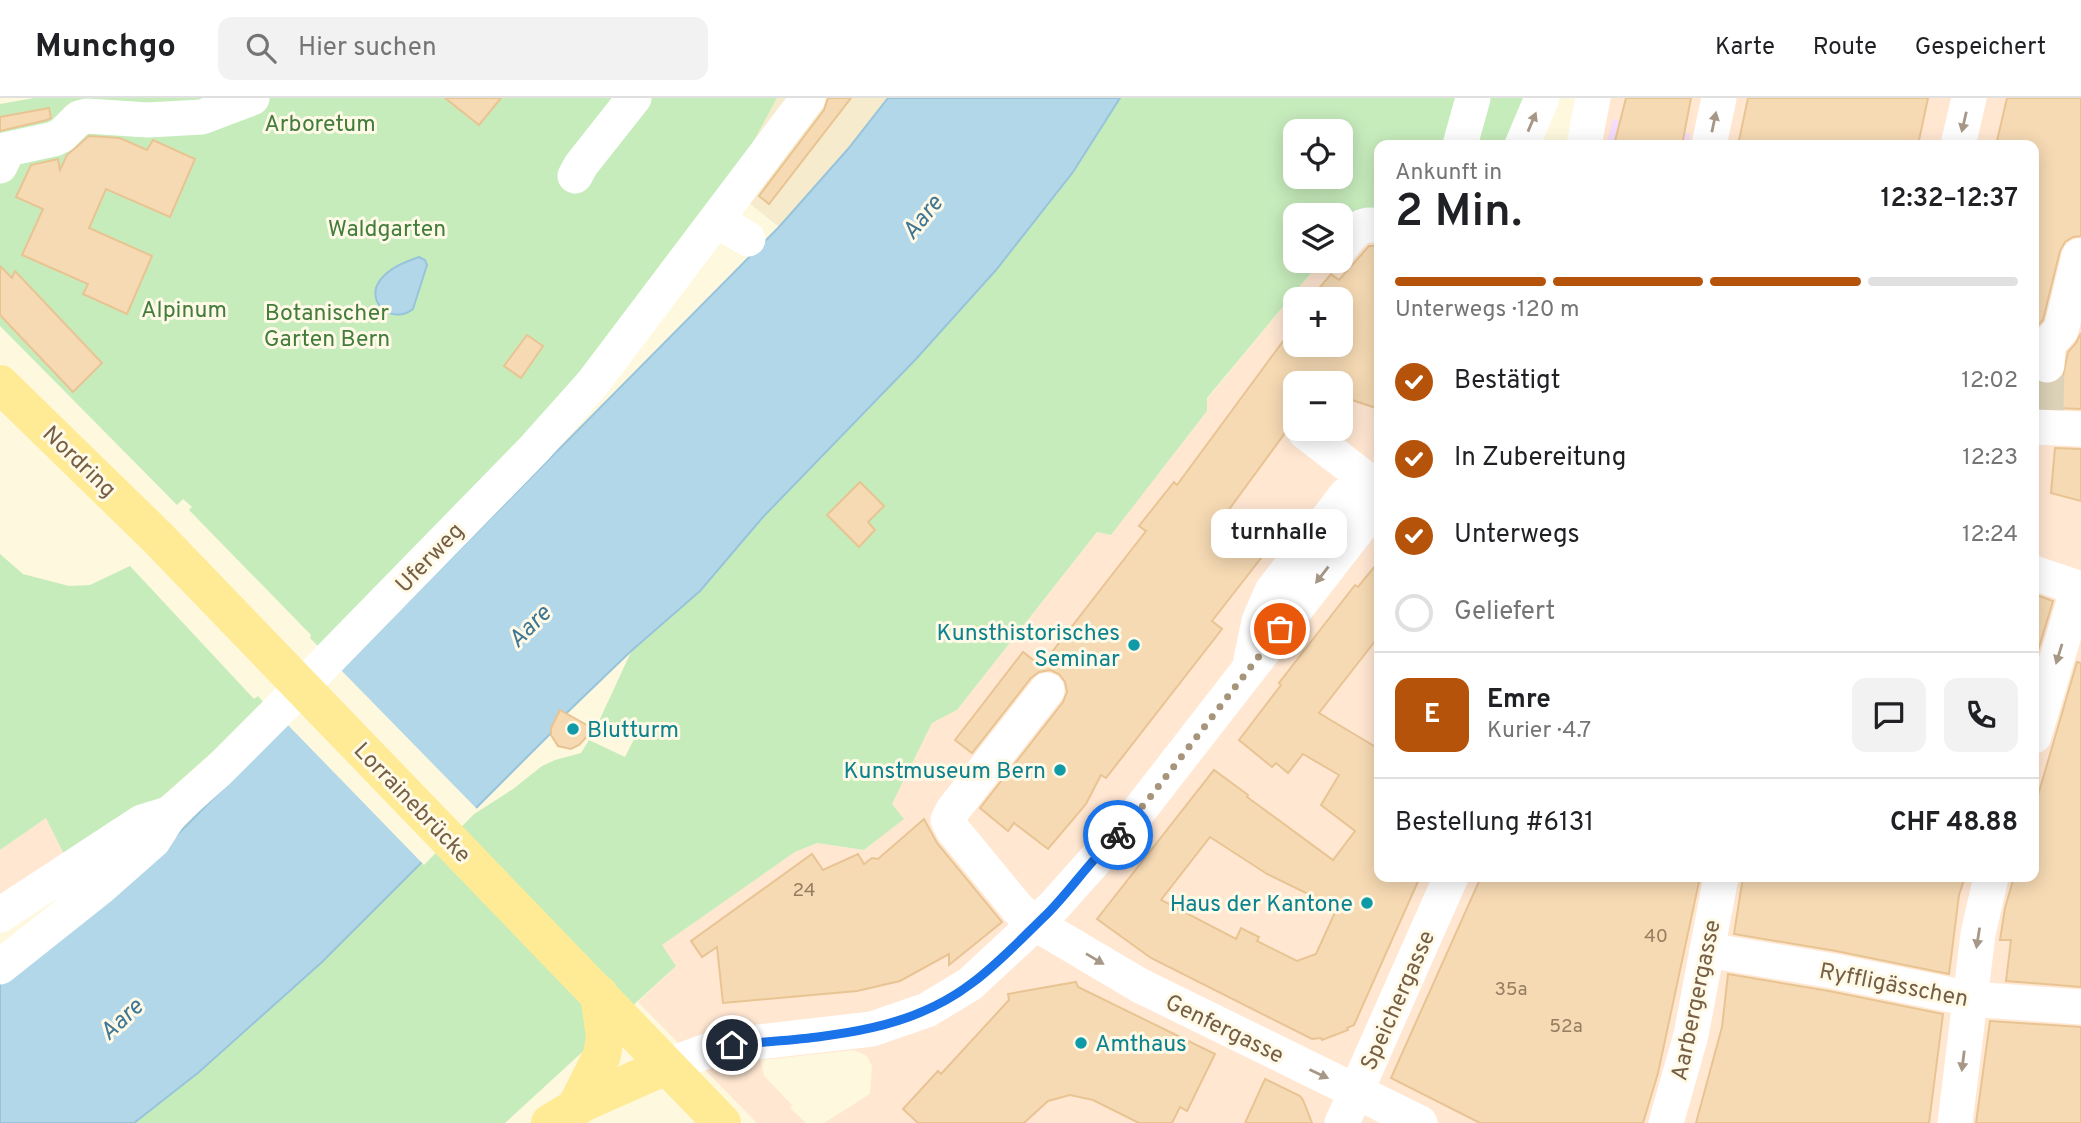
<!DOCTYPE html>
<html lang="de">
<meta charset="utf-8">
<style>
body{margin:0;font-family:Overpass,sans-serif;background:#f2f2f2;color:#202124;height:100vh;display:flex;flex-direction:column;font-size:26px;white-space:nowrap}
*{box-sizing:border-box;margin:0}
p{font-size:23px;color:#757577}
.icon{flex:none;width:38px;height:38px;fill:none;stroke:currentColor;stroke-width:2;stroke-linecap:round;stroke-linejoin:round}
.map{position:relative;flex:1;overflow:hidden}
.side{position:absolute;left:1374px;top:42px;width:665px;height:742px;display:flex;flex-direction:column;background:#fff;border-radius:14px;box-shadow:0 4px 18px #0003}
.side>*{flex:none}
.fabs{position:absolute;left:1283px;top:21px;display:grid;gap:14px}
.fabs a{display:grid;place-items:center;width:70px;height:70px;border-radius:14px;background:#fff;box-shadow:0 4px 18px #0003;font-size:35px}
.pin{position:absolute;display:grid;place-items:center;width:60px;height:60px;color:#fff;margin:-30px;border:4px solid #fff;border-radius:50%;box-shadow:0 2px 7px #0007}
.courier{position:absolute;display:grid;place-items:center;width:70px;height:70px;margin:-35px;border:5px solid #1a73e8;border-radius:50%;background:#fff;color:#222;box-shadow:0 2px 9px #0007}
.bubble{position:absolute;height:49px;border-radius:14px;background:#fff;box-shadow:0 4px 18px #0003;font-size:23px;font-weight:600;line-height:49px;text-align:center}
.head em{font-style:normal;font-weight:600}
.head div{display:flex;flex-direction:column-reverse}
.head{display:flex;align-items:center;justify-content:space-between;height:119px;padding:0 21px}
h1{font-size:46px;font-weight:600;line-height:52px}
.bar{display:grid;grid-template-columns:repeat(4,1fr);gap:10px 7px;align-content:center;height:84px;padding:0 21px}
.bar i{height:9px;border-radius:5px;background:#e0e0e0}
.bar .current{background:#b45309}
.bar p{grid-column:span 4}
.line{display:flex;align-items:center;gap:18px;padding:0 21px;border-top:2px solid #e0e0e0}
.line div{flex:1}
.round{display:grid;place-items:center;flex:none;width:74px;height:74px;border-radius:14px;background:#f2f2f2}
ol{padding:0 21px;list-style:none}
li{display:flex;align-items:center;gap:21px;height:77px}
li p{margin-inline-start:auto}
li .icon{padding:7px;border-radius:50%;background:#b45309;color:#fff;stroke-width:4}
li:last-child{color:#757577}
li i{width:38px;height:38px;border:4px solid #e0e0e0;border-radius:50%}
header{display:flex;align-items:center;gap:42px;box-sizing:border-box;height:98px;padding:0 35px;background:#fff;border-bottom:2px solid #e0e0e0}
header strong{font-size:33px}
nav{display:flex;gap:38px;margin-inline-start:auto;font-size:24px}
.search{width:490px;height:63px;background:#f2f2f2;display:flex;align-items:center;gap:18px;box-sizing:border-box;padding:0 24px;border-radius:14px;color:#757577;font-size:26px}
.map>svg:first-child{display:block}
</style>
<header>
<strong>Munchgo</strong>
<div class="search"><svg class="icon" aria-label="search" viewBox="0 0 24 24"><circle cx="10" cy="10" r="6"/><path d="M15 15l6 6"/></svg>Hier suchen</div>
<nav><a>Karte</a><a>Route</a><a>Gespeichert</a></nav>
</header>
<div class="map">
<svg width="2081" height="1025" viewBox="0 0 2081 1025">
<rect width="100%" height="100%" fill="#fef8de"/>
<!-- residential -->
<polygon fill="#f6ebcc" points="777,0 888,0 848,51 779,129 729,89"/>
<!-- commercial -->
<g fill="#ffe7d2" fill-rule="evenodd">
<path d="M1577,0h504v1025h-1257l46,-29 2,-28 -5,-10 -13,-6 -93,10 3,16 28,29 -2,3 16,15h-49l-119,-121 38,-36 -15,-21 134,-93 22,-9 47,7 39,-31 -11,-15 40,-81 25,-13 140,-178 14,2 96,-123v-12l114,-138h19l39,-43v659h655v-732h-465zM1295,201h45v46h-45zM1295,285h45v46h-45z"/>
<polygon points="47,719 66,760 0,830 0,752"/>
</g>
<!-- education -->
<polygon fill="#f4dcfa" points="1613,21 1690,36 1688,47 1606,47"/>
<!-- green -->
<g fill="#c7ecbc" fill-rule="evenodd">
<polygon points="34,0 777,0 729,89 576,287 322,552 310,540 311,537 189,412 192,409 183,401 177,407 0,228 0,6"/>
<path d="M1120,0h352l-21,47h-72v73l-38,19 -1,-22h-45v46h26l-114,137v13l-96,124 -14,-3 -140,178 -25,13 -40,81 12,15 -40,31 -47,-7 -22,9 -133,93 14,21 -171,157h-371l65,-51 123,-110 135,-137 56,-36 29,-23 13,-6 26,-7 8,-13 36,17 10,-20 -36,-16 32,-69 69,-61 63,-74 153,-158 80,-89 77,-98zM1295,33h45v46h-45z"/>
<polygon points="1474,0 1527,0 1505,47 1461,47"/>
<polygon points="0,456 23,476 69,488 90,487 130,468 254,601 258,598 266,607 149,710 66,760 46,720 0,752"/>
</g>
<!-- water -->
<g fill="#b2d7e9" stroke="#97c4db" stroke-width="2">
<polygon points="888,0 1120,0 1073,74 996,172 916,261 763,419 700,493 630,554 551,630 551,635 322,864 199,974 134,1025 0,1025 0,884 172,742 779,129 848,51"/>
<path d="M419,159l6,3 2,5 -14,44c-21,17 -50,-8 -32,-30 10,-12 24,-17 38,-22z"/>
</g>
<!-- pier -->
<polygon fill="#fef8de" points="339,570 478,712 424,767 285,624"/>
<!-- building -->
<g fill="#f6dab4" stroke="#e9c493" stroke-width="2" fill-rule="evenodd">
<polygon points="445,0 501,0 479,27"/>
<polygon points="828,0 851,0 769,106 759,98 824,12"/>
<polygon points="1626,0 1691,0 1682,47 1614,47"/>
<polygon points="1748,0 1928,0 1918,47 1738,47"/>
<polygon points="2007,0 2081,0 2081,138 2073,139 2065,144 2060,153 2043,222 2034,232 2034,47 1996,47"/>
<polygon points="49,10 51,20 47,22 0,33 0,19"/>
<polygon points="89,38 120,40 147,52 153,42 195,61 170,119 106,91 89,130 152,158 127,216 83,196 88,186 22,157 43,111 16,99 31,67 58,61 60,72 67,57"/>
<polygon points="1369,148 1379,148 1379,311 1340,298 1340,285 1295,285 1295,317 1289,322 1285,335 1222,421 1265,455 1212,523 1222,531 1106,680 1101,677 1086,706 1048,751 1014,725 1008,733 980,710 1063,604 1067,594 1065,584 1059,576 1050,572 1039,574 1031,580 972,655 955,642 1023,554 1041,568 1146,433 1139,428 1174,384 1177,387 1295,227 1295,247 1340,247 1340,201 1310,201 1331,176 1339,182"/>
<polygon points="0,168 12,180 15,173 102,265 73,294 0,217"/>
<polygon points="2081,235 2081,311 2034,309 2034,281 2047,287 2056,285 2063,278 2068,254 2076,245"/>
<polygon points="527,237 543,248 521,280 504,268"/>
<polygon points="2055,350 2081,351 2081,403 2051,395"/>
<polygon points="860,384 884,408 868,424 875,432 859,449 827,417"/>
<path d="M1379,463v75l-60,77 60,36v128h41l-66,148 -7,3 1,2 -26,10 -1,-2 -9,1 -161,-81 -54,-39 117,-149 34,25 -1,2 86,63 22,-29 -34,-26 18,-30 -36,-21 -15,19 -12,-10 -4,4 -33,-27 42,-55 -2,-2 76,-98 3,2zM1210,739l57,37 70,34 -21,46 -19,7 -40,-20 2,-4 -18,-9 -5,11 -75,-39z"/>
<polygon points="2034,496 2053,503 2037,556 2034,556"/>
<polygon points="2077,564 2081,565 2081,889 2006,883 2011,842 2000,842 2005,810 2014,779 2034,779 2034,711"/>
<polygon points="560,612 594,631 579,647 571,651 558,648 551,637 551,630"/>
<polygon points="924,721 937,745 1002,824 949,867 949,856 900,883 857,893 723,905 717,849 702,859 691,843 812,756 823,772 858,756 864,766 872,760 878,761"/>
<polygon points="1481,779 1700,779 1658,975 1643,1025 1480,1025 1391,980"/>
<polygon points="1743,779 1965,779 1959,797 1949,876 1836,853 1734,836"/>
<polygon points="1728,876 1829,893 1943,916 1929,1025 1696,1025 1722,929"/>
<polygon points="1076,884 1078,889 1215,956 1187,1013 1180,1009 1172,1025 1139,1025 1093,1002 1070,997 1048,1003 1024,1025 918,1025 903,1011 938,973 941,976 1009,902 1008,896"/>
<polygon points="1990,923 2081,929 2081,1025 1976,1025"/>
<polygon points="1265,981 1300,998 1303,1002 1312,1025 1245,1025"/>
</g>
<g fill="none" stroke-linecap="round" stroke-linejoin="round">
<!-- minor-tunnel -->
<polyline stroke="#dcd2b8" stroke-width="35" stroke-dasharray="35 18" stroke-linecap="butt" points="2046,312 2047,267"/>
<!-- minor -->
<g stroke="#fff" stroke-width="35">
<polyline points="1460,47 1473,0"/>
<polyline points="1522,47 1542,0"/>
<polyline points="1584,47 1593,0"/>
<polyline points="1709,47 1719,0"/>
<polyline points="1958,47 1969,0"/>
<polyline points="0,68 8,51 54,41 62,37 79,20 87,18 148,22 202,19 252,0"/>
<polyline points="575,78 581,67 634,0"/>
<polyline points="716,122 748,141"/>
<path d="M1340,150c12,-14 19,-27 39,-22"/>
<polyline points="2047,267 2048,246 2061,232 2079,158"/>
<polyline points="2034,329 2081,331"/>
<polyline points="1305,334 1379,391"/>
<polyline points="2034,475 2081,491"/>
<polyline points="1251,561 1259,523 1272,493 1346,397"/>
<polyline points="1047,592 953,712 948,722 953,732 1018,811 1036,826 1139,887 1420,1025"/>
<polyline points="2034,638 2078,490"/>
<polyline points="0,817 142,724 168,716"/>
<polyline points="1707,852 1833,873 1971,901 2081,909"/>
<polyline points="0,869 102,788 153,743 171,715 219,672 278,613 534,351 592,286 808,0"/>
<polyline points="666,968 707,953 732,947 872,931 927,912 970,886 1054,808 1138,714 1379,404"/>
<polyline points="1342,1025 1451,779"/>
<polyline points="1666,1025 1691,937 1721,779"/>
<polyline points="1955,1025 1978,836 1991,779"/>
</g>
<!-- major -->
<g stroke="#ffeb95" stroke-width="38">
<polyline points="0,286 159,441 722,1025"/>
<polyline points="576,1009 602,957 605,939 599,896"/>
<polyline points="550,1025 585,1004 666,968"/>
</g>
</g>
<!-- one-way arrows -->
<defs><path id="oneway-solid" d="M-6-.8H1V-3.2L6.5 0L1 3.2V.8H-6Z" transform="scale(1.75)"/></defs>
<g fill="#a69786">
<use href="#oneway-solid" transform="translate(1532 24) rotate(-67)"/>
<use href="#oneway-solid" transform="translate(1714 24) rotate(-78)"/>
<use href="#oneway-solid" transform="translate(1964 24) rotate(103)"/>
<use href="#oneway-solid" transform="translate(1322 477) rotate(128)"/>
<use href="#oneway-solid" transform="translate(2059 556) rotate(107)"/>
<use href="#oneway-solid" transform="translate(1978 840) rotate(99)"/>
<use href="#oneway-solid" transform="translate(1095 861) rotate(31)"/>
<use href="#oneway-solid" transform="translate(1963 963) rotate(97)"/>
<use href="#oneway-solid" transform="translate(1319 976) rotate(25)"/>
</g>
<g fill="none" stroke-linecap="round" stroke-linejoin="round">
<!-- done -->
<polyline stroke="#a6957b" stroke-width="7" stroke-dasharray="0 12.6" points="1118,737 1151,698 1280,531"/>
<!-- route -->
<path stroke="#1a73e8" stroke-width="9" d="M732,947c83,-8 171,-9 240,-62 27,-20 50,-45 75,-69 25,-25 44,-55 71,-79"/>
</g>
<!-- markers -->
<g fill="#0f9aa8" stroke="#fffae7" stroke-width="2.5">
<circle cx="1134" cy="547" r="7"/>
<circle cx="573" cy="631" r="7"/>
<circle cx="1060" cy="672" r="7"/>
<circle cx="1367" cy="805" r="7"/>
<circle cx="1081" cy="945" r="7"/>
</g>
<g text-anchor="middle" stroke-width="6" stroke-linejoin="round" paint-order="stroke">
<!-- number labels -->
<g font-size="19" fill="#967e61">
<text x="804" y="798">24</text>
<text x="1656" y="844">40</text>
<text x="1511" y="897">35a</text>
<text x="1566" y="934">52a</text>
</g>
<!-- park labels -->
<g font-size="23" fill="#437d3c" stroke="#fffae7">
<text x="320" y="33">Arboretum</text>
<text x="387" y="138">Waldgarten</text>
<text x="184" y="219">Alpinum</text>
<text x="327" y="222">Botanischer<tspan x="327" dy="26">Garten Bern</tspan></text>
</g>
<!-- street labels -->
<g font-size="23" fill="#765f45" stroke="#fffae7">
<text transform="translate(80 363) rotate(44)" y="8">Nordring</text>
<text transform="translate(429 459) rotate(-46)" y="8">Uferweg</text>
<text transform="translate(413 704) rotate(46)" y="8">Lorrainebrücke</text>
<text transform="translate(1894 886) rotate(11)" y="8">Ryffligässchen</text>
<text transform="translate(1397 902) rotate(-66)" y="8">Speichergasse</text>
<text transform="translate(1695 902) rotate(-78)" y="8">Aarbergergasse</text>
<text transform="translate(1225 930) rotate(26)" y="8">Genfergasse</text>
</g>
<!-- culture labels -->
<g font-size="23" fill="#0d838f" stroke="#fffae7" text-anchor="end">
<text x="1120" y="542">Kunsthistorisches<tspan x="1120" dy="26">Seminar</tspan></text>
<text x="587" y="639" text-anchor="start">Blutturm</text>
<text x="1046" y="680">Kunstmuseum Bern</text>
<text x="1353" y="813">Haus der Kantone</text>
<text x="1095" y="953" text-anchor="start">Amthaus</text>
</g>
<!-- water labels -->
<g font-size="24" font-style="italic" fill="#3f7693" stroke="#fffae7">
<text transform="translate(922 119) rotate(-51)" y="8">Aare</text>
<text transform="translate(529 528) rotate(-45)" y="8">Aare</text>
<text transform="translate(121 921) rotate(-43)" y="8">Aare</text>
</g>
</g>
</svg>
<div class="fabs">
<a><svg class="icon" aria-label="locate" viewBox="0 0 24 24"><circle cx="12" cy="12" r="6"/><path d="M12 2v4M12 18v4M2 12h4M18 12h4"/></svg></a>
<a><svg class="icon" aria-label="layers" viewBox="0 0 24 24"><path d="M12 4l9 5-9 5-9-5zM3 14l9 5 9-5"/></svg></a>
<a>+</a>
<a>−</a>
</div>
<div class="pin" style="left:1280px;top:531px;background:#ea580c"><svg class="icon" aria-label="bag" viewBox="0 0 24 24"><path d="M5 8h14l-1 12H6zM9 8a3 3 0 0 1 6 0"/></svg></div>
<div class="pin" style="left:732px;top:947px;background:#1f2937"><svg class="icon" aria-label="home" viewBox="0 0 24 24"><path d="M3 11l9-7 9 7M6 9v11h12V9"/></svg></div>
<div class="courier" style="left:1118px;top:737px"><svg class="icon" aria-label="bike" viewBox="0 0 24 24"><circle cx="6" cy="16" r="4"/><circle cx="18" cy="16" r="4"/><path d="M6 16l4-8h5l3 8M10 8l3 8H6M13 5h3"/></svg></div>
<div class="bubble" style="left:1211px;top:411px;width:136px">turnhalle</div>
<section class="side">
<div class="head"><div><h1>2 Min.</h1><p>Ankunft in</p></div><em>12:32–12:37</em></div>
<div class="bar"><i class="current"></i><i class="current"></i><i class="current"></i><i></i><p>Unterwegs · 120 m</p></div>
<ol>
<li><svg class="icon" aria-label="check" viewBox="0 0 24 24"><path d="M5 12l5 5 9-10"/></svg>Bestätigt<p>12:02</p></li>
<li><svg class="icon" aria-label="check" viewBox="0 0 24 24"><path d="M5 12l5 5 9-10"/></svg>In Zubereitung<p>12:23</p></li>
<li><svg class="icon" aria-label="check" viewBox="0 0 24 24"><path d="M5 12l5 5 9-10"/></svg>Unterwegs<p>12:24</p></li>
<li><i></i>Geliefert</li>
</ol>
<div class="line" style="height:126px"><b class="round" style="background:#b45309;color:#fff">E</b><div><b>Emre</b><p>Kurier · 4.7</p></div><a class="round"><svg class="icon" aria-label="chat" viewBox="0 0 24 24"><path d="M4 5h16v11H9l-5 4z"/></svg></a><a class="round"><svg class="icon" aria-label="phone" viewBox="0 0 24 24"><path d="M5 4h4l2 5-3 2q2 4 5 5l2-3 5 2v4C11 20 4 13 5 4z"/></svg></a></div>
<div class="line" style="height:91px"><div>Bestellung #6131</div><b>CHF 48.88</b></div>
</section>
</div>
